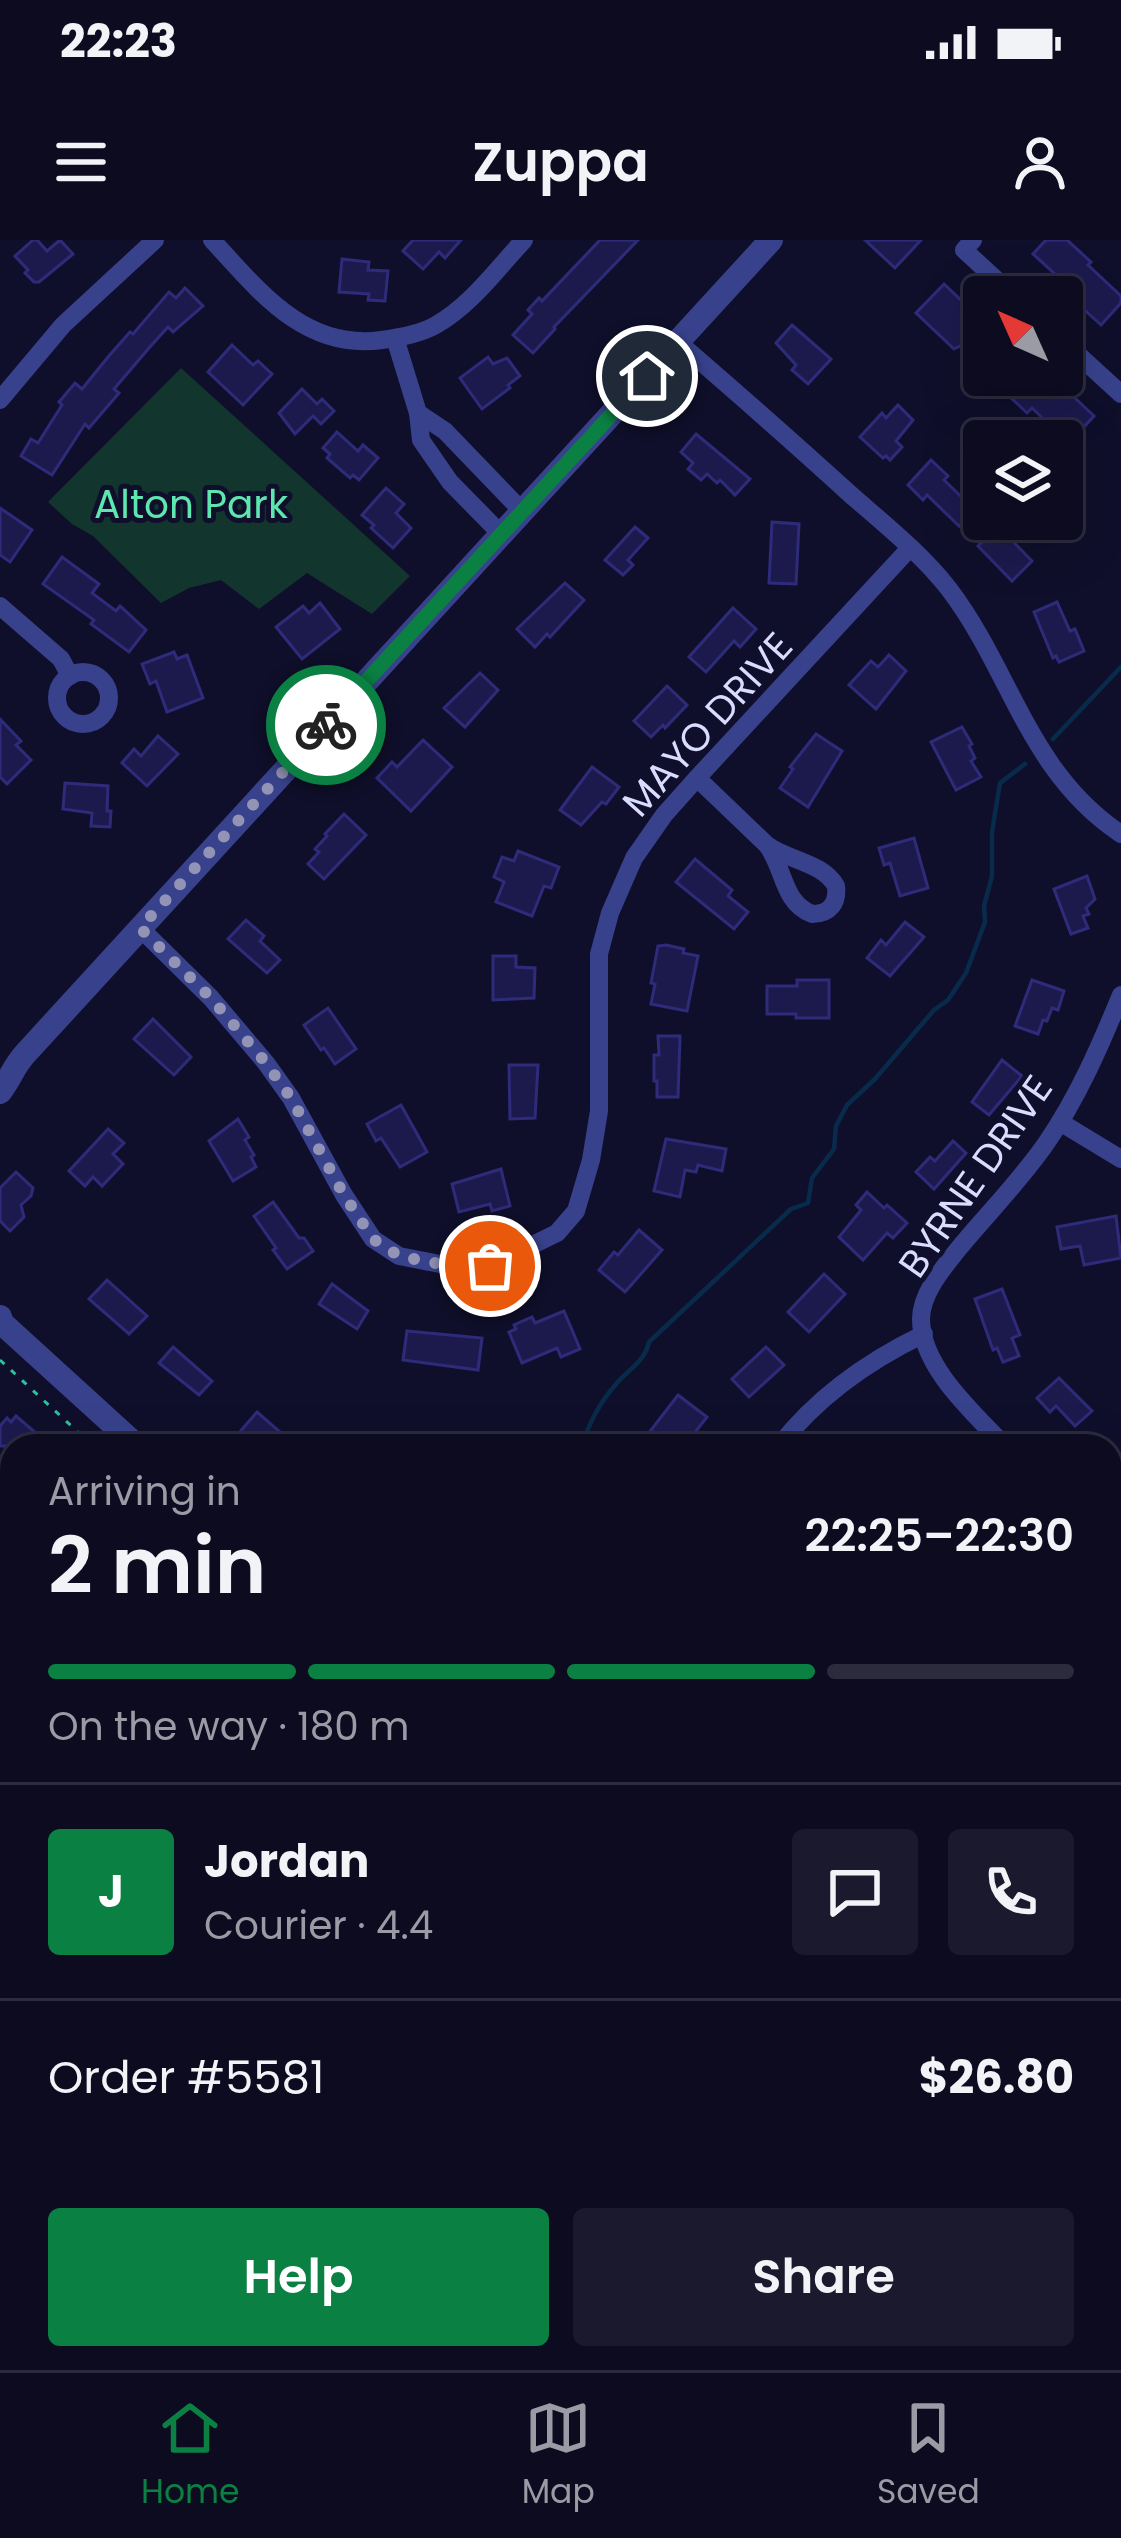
<!DOCTYPE html>
<meta charset="utf-8">
<style>
body{margin:0;font-family:Poppins,sans-serif;background:#1a192d;color:#f1f3f6;height:100vh;display:flex;flex-direction:column;font-size:45px;white-space:nowrap}
*{box-sizing:border-box;margin:0}
p{font-size:39px;color:#9a9ba5}
.icon{flex:none;width:66px;height:66px;fill:none;stroke:currentColor;stroke-width:2;stroke-linecap:round;stroke-linejoin:round}
.map{position:relative;flex:1;overflow:hidden}
.side{position:absolute;left:0px;top:1194px;width:1122px;height:936px;display:flex;flex-direction:column;background:#0c0b20;border-radius:36px 36px 0 0;box-shadow:0 12px 48px #0002,0 0 0 3px #2c2b3e}
.side>*{flex:none}
.needle{width:78px;rotate:315deg}
.buttons{position:absolute;left:963px;top:36px;display:grid;gap:24px}
.buttons a{display:grid;place-items:center;width:120px;height:120px;border-radius:12px;background:#0c0b20;box-shadow:0 12px 48px #0002,0 0 0 3px #2c2b3e;font-size:60px}
.pin{position:absolute;display:grid;place-items:center;width:102px;height:102px;color:#fff;margin:-51px;border:6px solid #fff;border-radius:50%;box-shadow:0 3px 12px #0007}
.courier{position:absolute;display:grid;place-items:center;width:120px;height:120px;margin:-60px;border:9px solid #0b8043;border-radius:50%;background:#fff;color:#222;box-shadow:0 3px 15px #0007}
.overview em{font-style:normal;font-weight:600}
.overview div{display:flex;flex-direction:column-reverse}
.overview{display:flex;align-items:center;justify-content:space-between;height:204px;padding:0 48px}
h1{font-size:78px;font-weight:600;line-height:90px}
.bar{display:grid;grid-template-columns:repeat(4,1fr);gap:18px 12px;align-content:center;height:144px;padding:0 48px}
.bar i{height:15px;border-radius:9px;background:#2c2b3e}
.bar .active{background:#0b8043}
.bar p{grid-column:span 4}
.line{display:flex;align-items:center;gap:30px;padding:0 48px;border-top:3px solid #2c2b3e}
.line div{flex:1}
.round{display:grid;place-items:center;flex:none;width:126px;height:126px;border-radius:12px;background:#1a192d}
.cta{display:flex;gap:24px;margin-top:auto;padding:24px 48px}
.cta a{flex:1;height:138px;border-radius:12px;background:#0b8043;color:#fff;font-size:48px;font-weight:600;line-height:138px;text-align:center}
.cta a+a{background:#1a192d;color:#f1f3f6}
.status{display:flex;justify-content:space-between;align-items:center;height:84px;padding:0 60px;background:#0c0b20;direction:ltr}
.status svg{height:33px;fill:currentColor}
header{display:flex;justify-content:space-between;align-items:center;height:156px;padding:0 48px;background:#0c0b20;font-size:54px;font-weight:600}
.menu{display:flex;justify-content:space-around;align-items:center;height:168px;border-top:3px solid #2c2b3e;background:#0c0b20;font-size:33px;color:#9a9ba5}
.menu a{display:grid;justify-items:center;gap:6px}
.menu .active{color:#0b8043}
.map>svg:first-child{display:block}
</style>
<div class="status"><b>22:23</b><svg viewBox="0 0 49 12"><path d="M0 12V9h3v3zM5 12V6h3v6zM10 12V3h3v9zM15 12V0h3v12zM26 1h20v11H26zM47 4h2v5h-2z"/></svg></div>
<header><svg class="icon" aria-label="menu" viewBox="0 0 24 24"><path d="M4 6h16M4 12h16M4 18h16"/></svg>Zuppa<svg class="icon" aria-label="person" viewBox="0 0 24 24"><circle cx="12" cy="8" r="4"/><path d="M4 21q1-7 8-7t8 7"/></svg></header>
<div class="map">
<svg width="1121" height="2130" viewBox="0 0 1121 2130">
<rect width="100%" height="100%" fill="#100f2b"/>
<!-- green -->
<polygon fill="#12352e" points="181,128 410,336 372,374 307,333 259,369 221,340 189,348 161,363 93,296 72,284 48,262"/>
<g fill="none" stroke-linecap="round" stroke-linejoin="round">
<!-- stream -->
<g stroke="#082b4b" stroke-width="4.5">
<polyline points="1053,499 1121,427"/>
<path d="M582,1206c7,-24 18,-44 35,-63 12,-14 28,-22 32,-41l142,-133 17,-6 4,-25 22,-29 2,-23 11,-21 28,-26 59,-69 14,-10 18,-27 19,-51 -1,-16 8,-30v-44l8,-49 25,-19"/>
<polyline points="0,1539 12,1527"/>
</g>
</g>
<!-- building -->
<g fill="#1c1a4d" stroke="#2e2b7a" stroke-width="3">
<polygon points="33,0 37,0 47,11 60,0 73,14 39,42 34,42 25,33 28,30 15,16"/>
<polygon points="413,0 461,0 445,18 439,12 423,29 403,11"/>
<polygon points="600,0 638,0 554,87 555,89 533,113 513,95 532,74 528,70 539,58 542,61"/>
<polygon points="865,0 921,0 895,28"/>
<polygon points="1046,0 1067,0 1091,22 1088,25 1121,56 1121,63 1101,85 1065,52 1069,47 1033,14"/>
<polygon points="342,19 369,22 368,30 388,31 385,61 368,60 369,54 339,52"/>
<polygon points="944,44 984,82 984,127 960,106 954,109 916,73"/>
<polygon points="185,48 203,66 173,92 168,87 149,108 114,149 119,153 89,188 85,184 52,235 21,216 31,199 38,203 62,165 59,162 75,143 82,149 108,117 130,92 133,94 169,52 176,58"/>
<polygon points="792,85 831,119 808,144 792,130 796,125 776,103"/>
<polygon points="232,105 253,125 258,121 272,134 243,165 208,132"/>
<polygon points="488,117 493,124 507,118 520,136 508,145 510,148 482,169 460,138"/>
<polygon points="987,135 1044,135 1054,144 1057,141 1094,176 1069,203 1032,168 1027,173"/>
<polygon points="302,149 317,164 322,159 334,171 321,184 313,176 295,194 279,173"/>
<polygon points="898,165 913,180 896,201 902,207 890,220 886,216 883,218 860,197 882,173 886,178"/>
<polygon points="337,192 358,211 363,205 378,218 359,240 353,235 350,238 327,218 330,214 323,208"/>
<polygon points="696,194 750,239 735,255 720,240 717,243 707,234 701,240 688,229 693,223 681,212"/>
<polygon points="931,220 948,236 944,240 974,269 959,286 927,255 923,260 908,245"/>
<polygon points="386,248 404,264 396,273 411,288 393,308 371,288 374,285 362,275"/>
<polygon points="0,268 32,290 10,322 0,315"/>
<polygon points="772,282 799,284 796,344 769,343"/>
<polygon points="998,286 1032,321 1012,341 978,306"/>
<polygon points="635,287 648,298 628,320 633,325 623,335 605,320"/>
<polygon points="62,317 99,344 92,353 116,371 120,366 146,390 129,412 91,384 94,380 43,344"/>
<polygon points="565,343 584,360 550,397 547,394 535,407 517,389"/>
<polygon points="1057,362 1070,391 1075,389 1084,411 1059,422 1056,416 1053,418 1034,372"/>
<polygon points="320,363 340,389 302,419 276,387 303,366 309,373"/>
<polygon points="733,368 756,389 740,407 734,401 706,432 689,417"/>
<polygon points="174,412 177,419 187,415 203,458 167,472 156,441 150,444 142,424"/>
<polygon points="889,415 906,431 876,469 849,445 871,421 878,427"/>
<polygon points="480,433 498,450 465,487 444,468"/>
<polygon points="667,446 687,465 665,488 663,485 651,497 634,481"/>
<polygon points="0,479 21,501 16,505 31,520 7,544 0,537"/>
<polygon points="962,487 972,504 969,506 975,518 971,521 981,537 956,550 931,502"/>
<polygon points="816,494 842,511 808,567 780,548 793,529 790,527"/>
<polygon points="158,496 178,514 147,546 122,523 134,509 141,516"/>
<polygon points="423,500 452,527 411,571 377,538 392,522 397,527"/>
<polygon points="592,527 619,547 606,564 602,562 581,585 560,570"/>
<polygon points="65,543 108,546 107,571 111,571 110,587 91,586 92,573 63,569"/>
<polygon points="344,574 366,595 324,639 308,624 319,612 315,609 327,596 325,594"/>
<polygon points="914,598 928,648 900,656 890,623 884,625 879,608"/>
<polygon points="518,611 559,627 551,648 544,646 532,676 496,662 504,642 494,637 502,617 514,621"/>
<polygon points="695,619 732,650 728,656 748,672 734,689 676,642"/>
<polygon points="1087,636 1095,659 1086,668 1089,674 1083,676 1088,688 1071,694 1054,649"/>
<polygon points="246,680 264,696 260,701 280,720 267,733 228,699"/>
<polygon points="905,682 924,697 890,736 867,718 881,700 886,705"/>
<polygon points="666,705 684,709 683,713 698,716 687,771 651,764 655,744 651,743 658,706"/>
<polygon points="493,716 516,716 516,727 535,728 534,758 493,760"/>
<polygon points="797,740 829,740 829,778 796,778 796,774 767,774 767,746 797,746"/>
<polygon points="1032,740 1064,751 1058,770 1052,768 1047,781 1043,780 1038,794 1015,786"/>
<polygon points="328,768 356,809 335,824 324,808 321,810 304,785"/>
<polygon points="153,779 191,817 174,835 134,799"/>
<polygon points="658,796 680,796 678,857 657,857 657,841 654,841 654,815 659,815"/>
<polygon points="1002,820 1022,836 989,875 972,862"/>
<polygon points="509,825 538,825 535,878 510,879"/>
<polygon points="401,865 427,912 400,927 381,898 376,901 367,884"/>
<polygon points="238,879 249,897 245,900 254,915 251,917 256,927 233,941 209,901"/>
<polygon points="108,889 124,903 113,914 123,924 102,946 93,937 85,946 69,931"/>
<polygon points="666,899 726,909 722,931 698,925 696,932 685,930 680,957 654,951"/>
<polygon points="953,901 966,913 934,949 916,932 930,917 935,921"/>
<polygon points="501,929 510,966 492,971 490,964 459,972 452,944"/>
<polygon points="16,932 33,948 31,956 21,965 24,977 10,991 0,981 0,948"/>
<polygon points="867,952 884,968 887,965 907,983 893,998 887,993 863,1020 839,997 861,970 856,965"/>
<polygon points="273,962 299,998 304,998 313,1011 287,1029 273,1010 276,1008 254,976"/>
<polygon points="1116,976 1121,1018 1084,1025 1080,1006 1061,1009 1057,987"/>
<polygon points="639,990 662,1010 625,1052 599,1030 614,1012 618,1015"/>
<polygon points="824,1034 845,1054 809,1092 788,1072"/>
<polygon points="107,1040 147,1076 129,1094 89,1059"/>
<polygon points="332,1044 368,1071 357,1089 319,1064"/>
<polygon points="1002,1049 1020,1095 1012,1098 1019,1116 1003,1122 997,1108 993,1110 975,1059"/>
<polygon points="564,1071 580,1109 561,1117 557,1108 522,1123 509,1092 516,1089 514,1085 532,1077 535,1083"/>
<polygon points="407,1091 482,1098 478,1130 403,1120"/>
<polygon points="173,1107 212,1141 199,1155 159,1123"/>
<polygon points="766,1107 784,1125 749,1157 732,1139"/>
<polygon points="1059,1138 1092,1171 1075,1186 1056,1166 1050,1172 1037,1158"/>
<polygon points="678,1155 707,1177 696,1191 700,1193 691,1206 664,1206 648,1194"/>
<polygon points="257,1172 296,1206 253,1206 239,1193"/>
<polygon points="16,1176 51,1206 0,1206 0,1186 7,1178 11,1182"/>
</g>
<g fill="none" stroke-linecap="round" stroke-linejoin="round">
<!-- path -->
<g stroke="#29c3a1" stroke-width="3" stroke-dasharray="6 9" stroke-linecap="butt">
<polyline points="0,1120 93,1206"/>
<polyline points="1072,2118 1085,2130"/>
</g>
<!-- minor -->
<g stroke="#38428c" stroke-width="18">
<path d="M212,0c47,51 93,111 170,100 19,-3 38,-6 54,-15 35,-20 61,-56 88,-85"/>
<polyline points="973,0 964,10 1015,57"/>
<polyline points="395,98 418,173 421,200 450,242 501,294"/>
<polyline points="1062,100 1121,154"/>
<path d="M678,102c58,50 115,100 172,152 33,29 72,60 99,95 63,83 79,183 172,245"/>
<polyline points="0,160 63,85 155,0"/>
<polyline points="418,173 445,191 522,271"/>
<polyline points="0,366 61,419 70,436"/>
<circle cx="83" cy="458" r="26"/>
<path d="M697,538l70,67c18,24 15,57 45,69 18,0 26,-11 24,-28 -14,-24 -47,-25 -69,-41"/>
<polyline points="140,688 211,758 266,823 291,858 344,955 373,999 399,1016 440,1024 490,1026 557,993 576,971 591,920 599,871 599,714 610,673 634,618 664,575 697,538 909,309"/>
<polyline points="1060,882 1121,919"/>
<path d="M779,1206c38,-49 89,-85 145,-112"/>
<path d="M1005,1206c-31,-33 -84,-79 -84,-127 0,-26 23,-52 38,-71 29,-35 62,-68 88,-106 31,-45 53,-96 74,-147"/>
<polyline points="1110,1639 1121,1649"/>
<polyline points="0,1799 12,1794"/>
<polyline points="300,2118 322,2130"/>
<polyline points="820,2118 833,2130"/>
<polyline points="96,2130 123,2118"/>
<polyline points="766,2130 777,2118"/>
</g>
<!-- tertiary -->
<g stroke="#38428c" stroke-width="24">
<path d="M0,852c10,-13 14,-26 25,-38l746,-814"/>
<polyline points="0,1077 2,1083 137,1206"/>
<polyline points="1110,2091 1121,2102"/>
</g>
</g>
<g fill="none" stroke-linecap="round" stroke-linejoin="round">
<!-- done -->
<polyline stroke="#9394b5" stroke-width="12" stroke-dasharray="0 21.6" points="326,485 140,688 211,758 266,823 291,858 344,955 373,999 399,1016 440,1024 490,1026"/>
<!-- route -->
<polyline stroke="#0b8043" stroke-width="15" points="326,485 647,136"/>
</g>
<g text-anchor="middle" stroke-width="10" stroke-linejoin="round" paint-order="stroke">
<!-- park labels -->
<g font-size="39" fill="#5de7ae" stroke="#100f2b">
<text x="191" y="278">Alton Park</text>
</g>
<!-- street labels -->
<g font-size="39" fill="#d9dbff" stroke="#100f2b">
<text transform="translate(707 484) rotate(-48)" y="14">MAYO DRIVE</text>
<text transform="translate(975 936) rotate(-55)" y="14">BYRNE DRIVE</text>
</g>
</g>
</svg>
<div class="buttons">
<a><svg class="needle" viewBox="-14 -14 28 28"><path d="M0-13l5 13h-10z" fill="#e53935"/><path d="M0 13l5-13h-10z" fill="#9a9ba5"/></svg></a>
<a><svg class="icon" aria-label="layers" viewBox="0 0 24 24"><path d="M12 4l9 5-9 5-9-5zM3 14l9 5 9-5"/></svg></a>
</div>
<div class="pin" style="left:490px;top:1026px;background:#ea580c"><svg class="icon" aria-label="bag" viewBox="0 0 24 24"><path d="M5 8h14l-1 12H6zM9 8a3 3 0 0 1 6 0"/></svg></div>
<div class="pin" style="left:647px;top:136px;background:#1f2937"><svg class="icon" aria-label="home" viewBox="0 0 24 24"><path d="M3 11l9-7 9 7M6 9v11h12V9"/></svg></div>
<div class="courier" style="left:326px;top:485px"><svg class="icon" aria-label="bike" viewBox="0 0 24 24"><circle cx="6" cy="16" r="4"/><circle cx="18" cy="16" r="4"/><path d="M6 16l4-8h5l3 8M10 8l3 8H6M13 5h3"/></svg></div>
<section class="side">
<div class="overview"><div><h1>2 min</h1><p>Arriving in</p></div><em>22:25–22:30</em></div>
<div class="bar"><i class="active"></i><i class="active"></i><i class="active"></i><i></i><p>On the way · 180 m</p></div>
<div class="line" style="height:216px"><b class="round" style="background:#0b8043;color:#fff">J</b><div><b>Jordan</b><p>Courier · 4.4</p></div><a class="round"><svg class="icon" aria-label="chat" viewBox="0 0 24 24"><path d="M4 5h16v11H9l-5 4z"/></svg></a><a class="round"><svg class="icon" aria-label="phone" viewBox="0 0 24 24"><path d="M5 4h4l2 5-3 2q2 4 5 5l2-3 5 2v4C11 20 4 13 5 4z"/></svg></a></div>
<div class="line" style="height:156px"><div>Order #5581</div><b>$26.80</b></div>
<div class="cta"><a>Help</a><a>Share</a></div>
</section>
</div>
<nav class="menu">
<a class="active"><svg class="icon" aria-label="home" viewBox="0 0 24 24"><path d="M3 11l9-7 9 7M6 9v11h12V9"/></svg>Home</a>
<a><svg class="icon" aria-label="map" viewBox="0 0 24 24"><path d="M3 6l6-2 6 2 6-2v14l-6 2-6-2-6 2zM9 4v14M15 6v14"/></svg>Map</a>
<a><svg class="icon" aria-label="saved" viewBox="0 0 24 24"><path d="M7 4h10v16l-5-4-5 4z"/></svg>Saved</a>
</nav>
